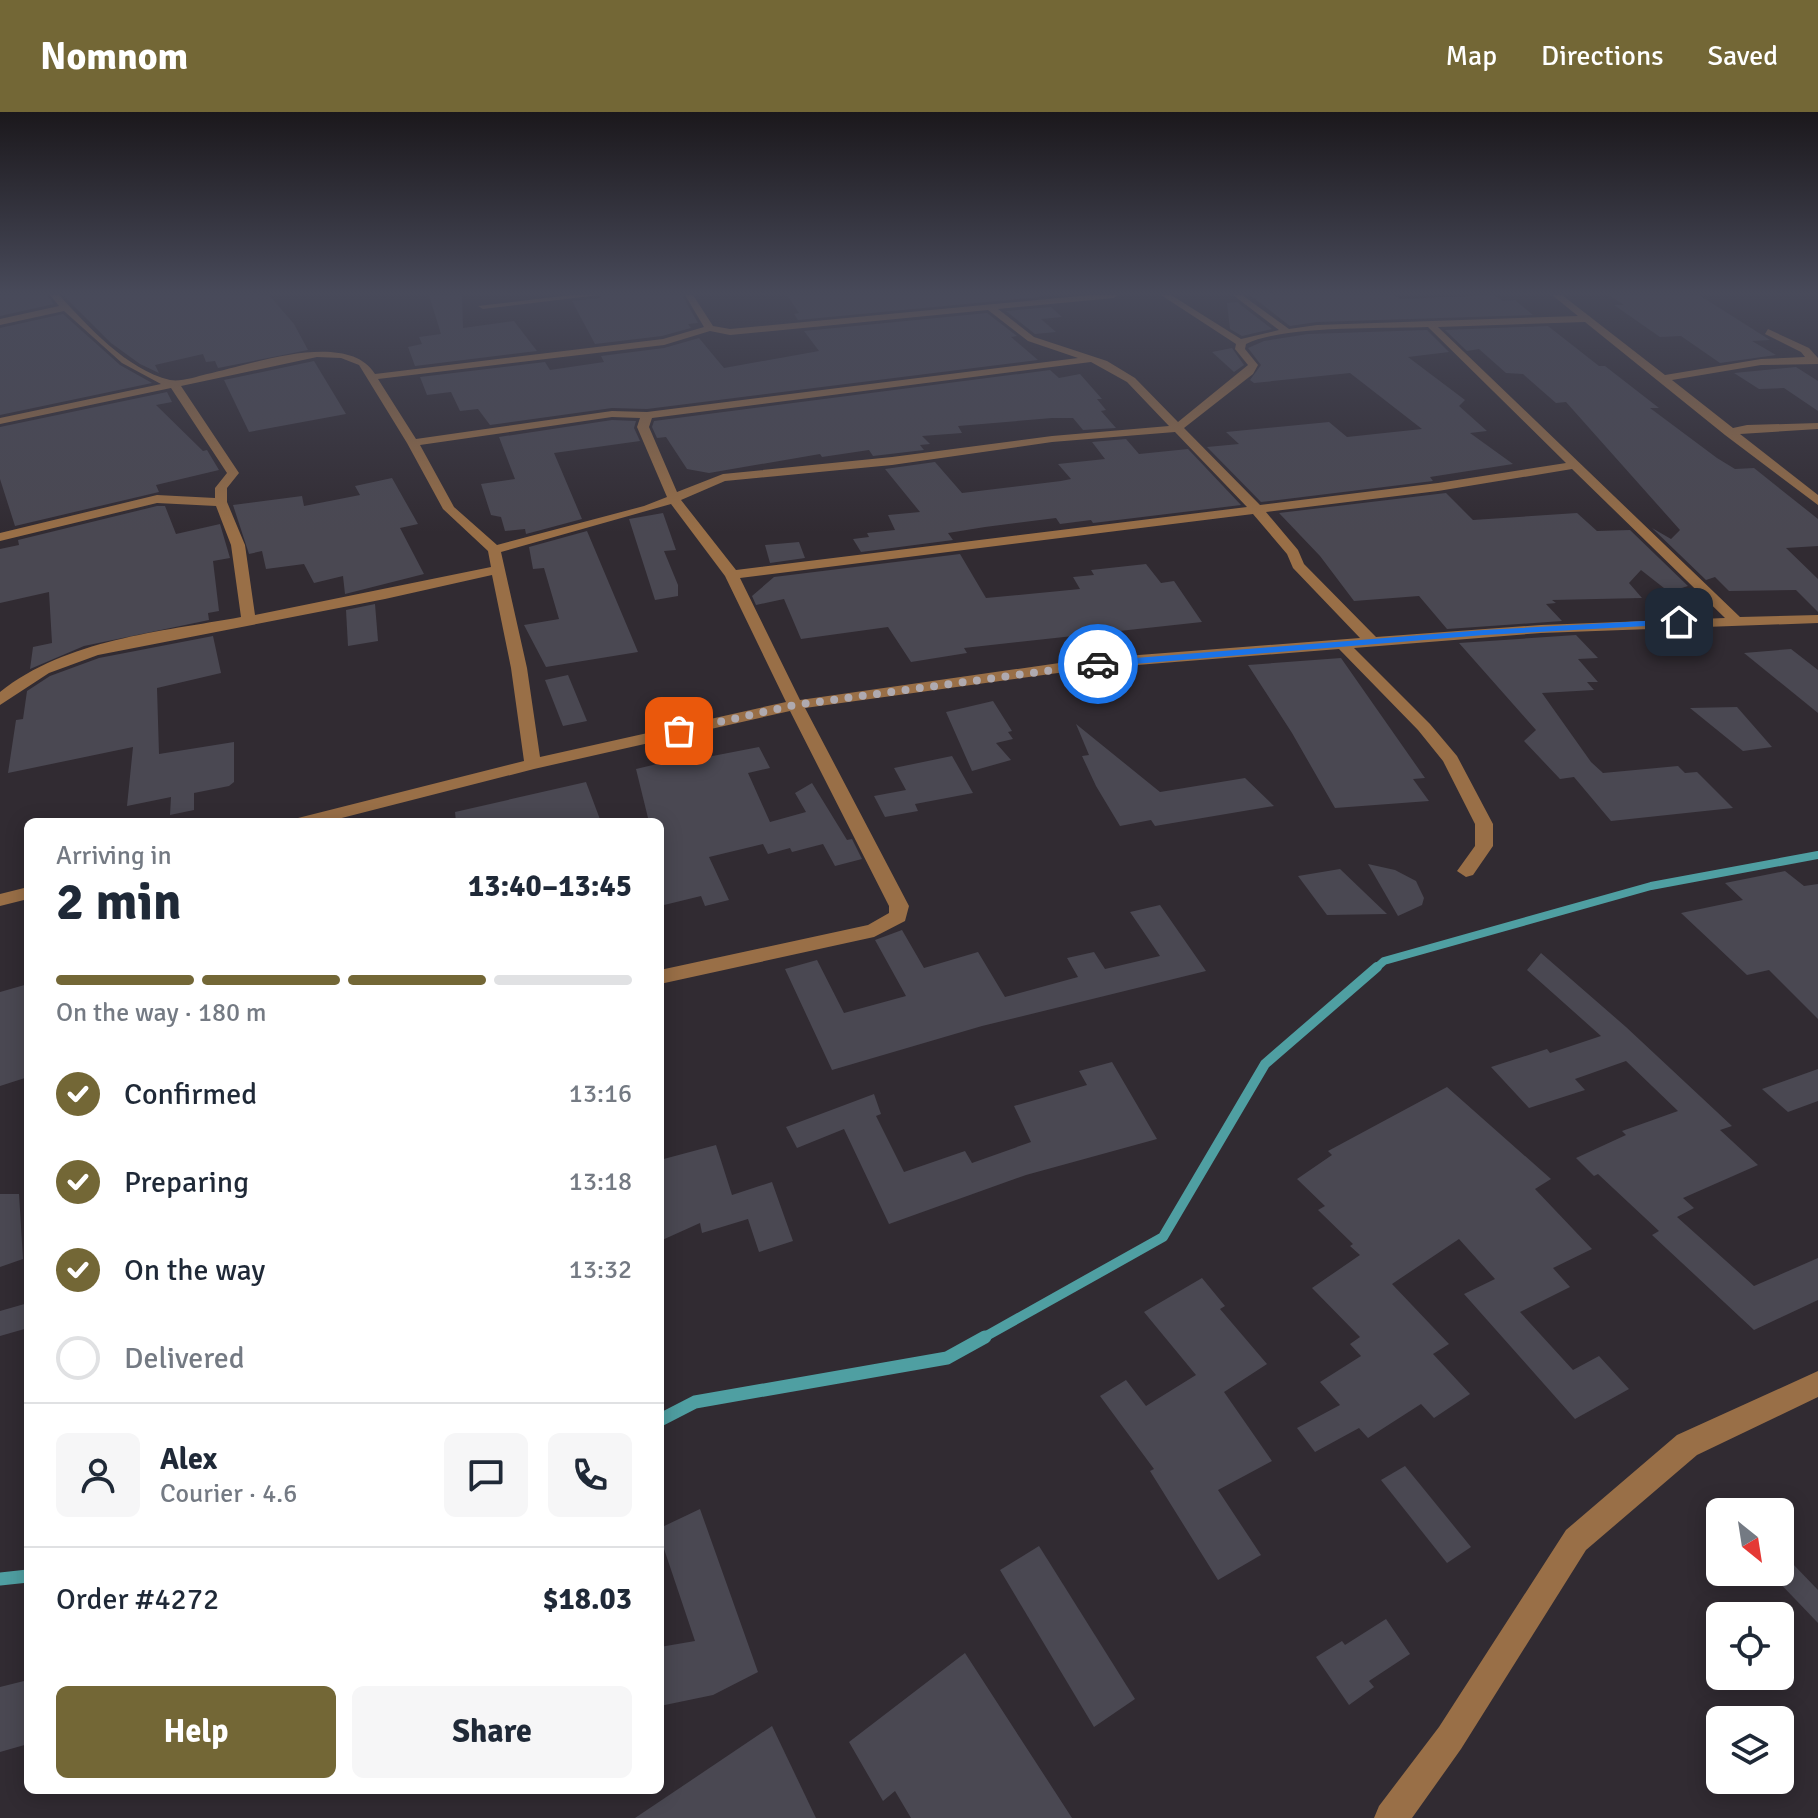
<!DOCTYPE html>
<meta charset="utf-8">
<style>
body{margin:0;font-family:Signika,sans-serif;background:#f6f6f7;color:#1f2937;height:100vh;display:flex;flex-direction:column;font-size:30px;white-space:nowrap}
*{box-sizing:border-box;margin:0}
p{font-size:26px;color:#747a83}
.icon{flex:none;width:44px;height:44px;fill:none;stroke:currentColor;stroke-width:2;stroke-linecap:round;stroke-linejoin:round}
.map{position:relative;flex:1;overflow:hidden}
.details{position:absolute;left:24px;top:706px;width:640px;height:976px;display:flex;flex-direction:column;background:#fff;border-radius:12px;box-shadow:0 4px 20px #0003}
.details>*{flex:none}
.needle{width:52px;rotate:150deg}
.buttons{position:absolute;left:1706px;top:1386px;display:grid;gap:16px}
.buttons a{display:grid;place-items:center;width:88px;height:88px;border-radius:12px;background:#fff;box-shadow:0 4px 20px #0003;font-size:40px}
.pin{position:absolute;display:grid;place-items:center;width:68px;height:68px;color:#fff;margin:-34px;border-radius:16px;box-shadow:0 4px 12px #0006}
.courier{position:absolute;display:grid;place-items:center;width:80px;height:80px;margin:-40px;border:6px solid #1a73e8;border-radius:50%;background:#fff;color:#222;box-shadow:0 2px 10px #0007}
.summary em{font-style:normal;font-weight:700}
.summary div{display:flex;flex-direction:column-reverse}
.summary{display:flex;align-items:center;justify-content:space-between;height:136px;padding:0 32px}
h1{font-size:52px;font-weight:700;line-height:60px}
.bar{display:grid;grid-template-columns:repeat(4,1fr);gap:12px 8px;align-content:center;height:96px;padding:0 32px}
.bar i{height:10px;border-radius:6px;background:#e0e1e3}
.bar .selected{background:#736736}
.bar p{grid-column:span 4}
.line{display:flex;align-items:center;gap:20px;padding:0 32px;border-top:2px solid #e0e1e3}
.line div{flex:1}
.round{display:grid;place-items:center;flex:none;width:84px;height:84px;border-radius:12px;background:#f6f6f7}
ol{padding:0 32px;list-style:none}
li{display:flex;align-items:center;gap:24px;height:88px}
li p{margin-inline-start:auto}
li .icon{padding:8px;border-radius:50%;background:#736736;color:#fff;stroke-width:4}
li:last-child{color:#747a83}
li i{width:44px;height:44px;border:4px solid #e0e1e3;border-radius:50%}
.button{display:flex;gap:16px;margin-top:auto;padding:16px 32px}
.button a{flex:1;height:92px;border-radius:12px;background:#736736;color:#fff;font-size:32px;font-weight:700;line-height:92px;text-align:center}
.button a+a{background:#f6f6f7;color:#1f2937}
header{display:flex;align-items:center;gap:48px;box-sizing:border-box;height:112px;padding:0 40px;background:#736736;color:#fff}
header strong{font-size:38px}
nav{display:flex;gap:44px;margin-inline-start:auto;font-size:28px}
.map>svg:first-child{display:block}
</style>
<header>
<strong>Nomnom</strong>
<nav><a>Map</a><a>Directions</a><a>Saved</a></nav>
</header>
<div class="map">
<svg width="1818" height="1706" viewBox="0 0 1818 1706">
<rect width="100%" height="100%" fill="#312b32"/>
<g fill="none" stroke-linecap="round" stroke-linejoin="round">
<!-- stream-far2 -->
<polyline stroke="#4f9fa2" stroke-width="8" points="1375,857 1384,849 1651,774 1818,743"/>
<!-- stream-far1 -->
<polyline stroke="#4f9fa2" stroke-width="10" points="981,1227 1163,1125 1265,952 1377,855"/>
<!-- stream -->
<g stroke="#4f9fa2" stroke-width="13">
<polyline points="660,1308 695,1290 947,1246 985,1225"/>
<polyline points="0,1467 28,1464"/>
</g>
</g>
<!-- building -->
<g fill="#4a4852">
<polygon points="0,183 47,183 54,192 0,204"/>
<polygon points="63,183 269,183 294,212 308,238 218,256 215,249 206,250 203,242 155,253 159,261 140,252 111,231"/>
<polygon points="429,183 462,183 463,216 514,209 537,239 415,254 408,235 422,232 419,225 441,222"/>
<polygon points="602,183 682,183 698,211 688,212 691,216 662,224 595,232 572,189 599,186"/>
<polygon points="787,183 1038,183 1040,185 798,208 794,202 799,201"/>
<polygon points="1250,183 1393,183 1401,187 1494,183 1503,189 1515,188 1533,203 1317,210 1290,214"/>
<polygon points="1609,183 1699,183 1770,228 1752,229 1776,243 1720,251 1681,224 1660,225 1614,193 1624,193"/>
<polygon points="1237,190 1272,217 1242,224 1230,217 1227,191"/>
<polygon points="1051,195 1062,205 1041,207 1056,220 1035,222 1006,199"/>
<polygon points="987,201 1017,224 1011,225 1038,248 647,297 612,296 490,313 478,297 460,299 451,280 427,283 420,265 545,250 550,258 604,250 601,244 664,236 699,226 724,256 819,239 804,219"/>
<polygon points="63,202 120,253 152,271 0,303 0,216"/>
<polygon points="1548,214 1599,254 1605,254 1659,296 1650,296 1717,346 1735,357 1754,356 1818,407 1818,434 1786,436 1818,467 1818,500 1796,478 1729,479 1715,465 1706,468 1652,416 1671,427 1680,418 1566,290 1556,291 1523,262 1506,261 1479,237 1467,239 1445,218"/>
<polygon points="1427,218 1449,240 1408,245 1465,288 1459,294 1487,319 1470,321 1513,352 1430,365 1433,369 1261,390 1207,335 1239,332 1226,320 1329,310 1347,325 1422,317 1350,261 1254,271 1250,268 1261,253 1248,236 1264,229 1308,222"/>
<polygon points="1232,236 1244,253 1234,260 1212,240"/>
<polygon points="314,249 346,302 249,320 224,268"/>
<polygon points="1796,255 1818,269 1818,299 1784,276 1759,277 1734,261"/>
<polygon points="1050,258 1059,266 1080,262 1102,287 1097,287 1106,298 1101,299 1116,316 1083,318 1073,306 1052,306 958,314 962,321 922,324 930,332 920,333 924,338 873,344 869,338 822,345 820,342 709,361 687,357 666,325 657,326 652,315 654,309"/>
<polygon points="167,280 172,290 156,293 203,339 207,338 219,358 156,373 159,380 15,414 0,367 0,315"/>
<polygon points="612,308 636,309 634,316 640,329 554,341 582,407 526,422 525,417 505,419 501,405 491,403 481,372 515,367 499,325"/>
<polygon points="1126,327 1139,342 1188,337 1241,393 1093,411 1091,408 1060,412 1056,406 985,415 948,421 953,428 861,440 853,427 869,425 867,421 895,418 888,403 920,400 885,357 935,350 962,381 1061,369 1071,367 1058,352 1105,347 1092,330"/>
<polygon points="392,366 418,412 400,416 424,462 345,482 343,464 314,471 304,452 266,457 262,439 249,442 233,393 302,384 304,394 360,383 355,374"/>
<polygon points="1446,381 1473,408 1577,401 1597,419 1630,418 1688,474 1669,480 1641,458 1629,471 1642,486 1552,488 1556,491 1546,492 1562,509 1447,517 1419,484 1354,489 1320,444 1279,401"/>
<polygon points="157,394 165,394 176,422 220,412 230,446 213,449 219,499 208,501 209,508 84,534 30,557 33,535 52,531 49,480 0,491 0,437 19,433 18,428"/>
<polygon points="663,401 676,438 664,439 678,473 678,484 655,488 629,407"/>
<polygon points="587,419 638,540 546,555 524,513 559,507 544,456 533,457 529,435"/>
<polygon points="799,430 805,446 770,451 765,433"/>
<polygon points="960,442 986,486 1080,477 1073,465 1094,463 1091,458 1146,452 1161,471 1174,469 1202,510 964,536 967,541 911,550 888,515 801,527 784,487 756,493 752,484 774,465"/>
<polygon points="375,492 378,529 348,534 346,498"/>
<polygon points="1576,523 1598,546 1578,547 1598,570 1587,570 1594,578 1542,581 1591,650 1603,661 1678,654 1685,661 1697,660 1733,696 1611,709 1574,665 1560,667 1524,629 1536,618 1459,531"/>
<polygon points="213,524 221,561 157,576 159,642 234,630 234,670 229,674 194,681 194,698 170,703 171,685 127,694 133,635 8,661 16,608 23,607 27,579 50,564 99,546"/>
<polygon points="1791,537 1818,558 1818,601 1744,541"/>
<polygon points="1341,546 1425,666 1413,667 1429,689 1335,696 1292,621 1248,553"/>
<polygon points="568,563 587,609 563,614 545,568"/>
<polygon points="993,589 1012,619 1008,620 1013,627 996,631 1011,648 972,659 946,600"/>
<polygon points="1737,595 1772,635 1743,639 1690,596"/>
<polygon points="1076,612 1160,680 1245,666 1274,694 1155,714 1151,708 1120,714 1096,674 1082,644 1089,643"/>
<polygon points="759,635 770,656 748,661 770,710 806,700 795,681 812,671 847,728 852,727 862,747 835,754 823,732 792,740 790,736 768,742 763,732 709,745 729,788 705,794 701,784 660,794 660,710 649,710 636,657 695,643 697,647"/>
<polygon points="952,644 973,681 915,692 918,699 885,705 874,684 906,678 894,656"/>
<polygon points="586,670 601,710 456,710 455,700"/>
<polygon points="1368,752 1395,758 1416,769 1424,786 1422,793 1398,804"/>
<polygon points="1340,757 1387,802 1327,803 1298,764"/>
<polygon points="1785,759 1804,774 1818,772 1818,907 1769,858 1747,863 1681,801 1743,788 1725,771"/>
<polygon points="1160,793 1206,859 982,914 832,958 785,857 817,848 844,901 906,884 875,828 902,818 924,856 978,840 1005,885 1078,865 1067,846 1094,840 1105,857 1160,844 1130,800"/>
<polygon points="1541,841 1626,915 1732,1014 1720,1018 1758,1053 1683,1086 1694,1096 1677,1105 1754,1174 1818,1146 1818,1188 1754,1218 1652,1123 1659,1119 1598,1062 1594,1064 1576,1046 1626,1023 1622,1019 1678,999 1626,949 1575,967 1585,978 1529,996 1491,955 1547,937 1550,941 1601,924 1527,858"/>
<polygon points="28,872 28,965 0,974 0,880"/>
<polygon points="1112,950 1157,1027 1026,1063 889,1112 844,1017 797,1036 786,1015 874,982 881,1002 876,1004 904,1060 965,1039 972,1051 1031,1030 1014,994 1087,973 1079,959"/>
<polygon points="1818,957 1818,989 1788,1000 1762,977"/>
<polygon points="1447,975 1551,1067 1535,1077 1592,1137 1553,1156 1570,1175 1520,1200 1573,1258 1599,1244 1629,1277 1575,1307 1464,1182 1495,1167 1459,1127 1392,1172 1449,1232 1433,1242 1470,1282 1434,1306 1421,1292 1368,1326 1359,1316 1315,1340 1297,1316 1340,1293 1320,1270 1361,1244 1350,1232 1360,1225 1312,1176 1360,1143 1350,1134 1353,1132 1318,1098 1325,1094 1297,1067 1332,1043 1328,1039"/>
<polygon points="716,1033 732,1083 772,1070 793,1129 759,1140 748,1107 702,1121 700,1111 660,1129 660,1048"/>
<polygon points="0,1082 19,1082 23,1147 0,1155"/>
<polygon points="1202,1166 1225,1194 1220,1197 1267,1252 1224,1280 1272,1349 1218,1378 1261,1443 1218,1468 1150,1359 1154,1357 1100,1284 1126,1268 1146,1294 1196,1263 1144,1200"/>
<polygon points="28,1191 28,1216 0,1224 0,1199"/>
<polygon points="1405,1354 1471,1435 1447,1451 1381,1368"/>
<polygon points="700,1397 758,1560 713,1583 660,1594 660,1535 695,1529 660,1425 660,1416"/>
<polygon points="1039,1434 1135,1587 1094,1615 1000,1458"/>
<polygon points="1791,1450 1818,1478 1818,1511 1772,1463"/>
<polygon points="1386,1507 1410,1542 1369,1569 1374,1575 1349,1593 1316,1545 1342,1529 1345,1533"/>
<polygon points="965,1541 1072,1706 911,1706 895,1679 883,1689 849,1630"/>
<polygon points="28,1568 28,1632 0,1640 0,1575"/>
<polygon points="772,1614 816,1706 635,1706"/>
</g>
<g fill="none" stroke-linecap="round" stroke-linejoin="round">
<!-- minor -->
<g fill="#996f47" fill-rule="evenodd">
<path d="M50,183h9c29,31 68,75 111,85 11,2 25,-3 37,-6 43,-9 140,-45 168,0l288,-35 41,-12 -19,-32h8l20,31 17,3 360,-34h28l-4,3 -116,11 36,28 73,24 28,17 43,44 70,-57 -13,-16 1,-5 -75,-49h10l70,44 38,-9 -46,-35h9l47,34 28,-4 261,-9 -26,-21h10l103,80 96,-16 44,-2 -4,-5 -36,-18 3,-5 41,19 9,10v6l-57,1 -89,15 61,48 14,-3 71,-2v6l-78,5 78,61v10l-93,-70 -140,-113 -147,5 302,290 78,-2v8l-277,10 -187,15 76,76 27,32 36,68v22l-20,29 -7,2 -9,-6 18,-25v-22l-32,-63 -25,-31 -79,-81 -252,20 -282,39 104,198 -4,15 -31,16 -214,47v-14l208,-45 21,-12v-7l-99,-195 -256,58 -208,53h-31l3,-4 226,-57 -13,-93 -19,-93 -107,24 -287,56 -49,18 -49,32v-13c67,-53 160,-60 241,-75l-10,-72 -15,-39 -59,-3 -157,38v-8l157,-38 58,3v-10l12,-15 -56,-85 -171,36v-6l161,-34 -39,-21 -58,-52 -64,14v-6l59,-13zM988,198l40,31 50,17 -431,54 -35,-1 -196,28 -38,-60 286,-34 46,-14 20,4zM1428,215l138,136 -128,20 -178,22 -76,-77 69,-54 5,-9 -13,-16 1,-5c38,-19 136,-15 182,-17zM317,245l24,1 18,7 48,78 36,66 45,42 3,16 -236,48 -10,-70 -18,-43v-14l12,-15 -58,-87zM1091,250l36,20 42,44 -117,10 -160,21 -169,17 -46,18 -28,-65 3,-9zM612,305l28,1 -3,9 30,70 -23,9 -147,39 -43,-38 -34,-62zM1175,320l72,75 -511,63 -55,-70 44,-19 167,-16 160,-23zM1572,357l153,149 -184,7 -165,12 -72,-73 -6,-14 -32,-38 172,-21zM671,392l54,72 61,126 -246,55 -13,-89 -26,-116zM1253,402l34,40 6,14 67,70 -273,21 -287,41 -60,-122z"/>
<polygon points="571,183 599,183 483,197 478,194"/>
<polygon points="28,775 28,787 0,794 0,782"/>
<polygon points="1818,1259 1818,1285 1697,1343 1586,1438 1461,1637 1412,1706 1374,1706 1379,1694 1439,1615 1566,1418 1677,1323"/>
</g>
</g>
<!-- sky -->
<linearGradient id="sky" x2="0" y2="1"><stop stop-color="#1b181c"/><stop offset="0.43" stop-color="#484a5a"/><stop offset="1" stop-color="#484a5a" stop-opacity="0"/></linearGradient>
<rect width="1818" height="421" fill="url(#sky)"/>
<!-- route -->
<polygon fill="#1a73e8" points="1679,507 1682,512 1484,523 1098,555 1093,552 1098,549 1484,518"/>
<g fill="none" stroke-linecap="round" stroke-linejoin="round">
<!-- done -->
<polyline stroke="#afaab0" stroke-width="8" stroke-dasharray="0 14.4" points="679,619 795,593 1098,552"/>
</g>
</svg>
<div class="buttons">
<a><svg class="needle" viewBox="-14 -14 28 28"><path d="M0-13l5 13h-10z" fill="#e53935"/><path d="M0 13l5-13h-10z" fill="#747a83"/></svg></a>
<a><svg class="icon" aria-label="locate" viewBox="0 0 24 24"><circle cx="12" cy="12" r="6"/><path d="M12 2v4M12 18v4M2 12h4M18 12h4"/></svg></a>
<a><svg class="icon" aria-label="layers" viewBox="0 0 24 24"><path d="M12 4l9 5-9 5-9-5zM3 14l9 5 9-5"/></svg></a>
</div>
<div class="pin" style="left:679px;top:619px;background:#ea580c"><svg class="icon" aria-label="bag" viewBox="0 0 24 24"><path d="M5 8h14l-1 12H6zM9 8a3 3 0 0 1 6 0"/></svg></div>
<div class="pin" style="left:1679px;top:510px;background:#1f2937"><svg class="icon" aria-label="home" viewBox="0 0 24 24"><path d="M3 11l9-7 9 7M6 9v11h12V9"/></svg></div>
<div class="courier" style="left:1098px;top:552px"><svg class="icon" aria-label="car" viewBox="0 0 24 24"><path d="M5 17H2v-5l4-1 3-4h7l3 4 3 1v5h-3M9 17h6M6 11h13"/><circle cx="7" cy="17" r="2"/><circle cx="17" cy="17" r="2"/></svg></div>
<section class="details">
<div class="summary"><div><h1>2 min</h1><p>Arriving in</p></div><em>13:40–13:45</em></div>
<div class="bar"><i class="selected"></i><i class="selected"></i><i class="selected"></i><i></i><p>On the way · 180 m</p></div>
<ol>
<li><svg class="icon" aria-label="check" viewBox="0 0 24 24"><path d="M5 12l5 5 9-10"/></svg>Confirmed<p>13:16</p></li>
<li><svg class="icon" aria-label="check" viewBox="0 0 24 24"><path d="M5 12l5 5 9-10"/></svg>Preparing<p>13:18</p></li>
<li><svg class="icon" aria-label="check" viewBox="0 0 24 24"><path d="M5 12l5 5 9-10"/></svg>On the way<p>13:32</p></li>
<li><i></i>Delivered</li>
</ol>
<div class="line" style="height:144px"><a class="round"><svg class="icon" aria-label="person" viewBox="0 0 24 24"><circle cx="12" cy="8" r="4"/><path d="M4 21q1-7 8-7t8 7"/></svg></a><div><b>Alex</b><p>Courier · 4.6</p></div><a class="round"><svg class="icon" aria-label="chat" viewBox="0 0 24 24"><path d="M4 5h16v11H9l-5 4z"/></svg></a><a class="round"><svg class="icon" aria-label="phone" viewBox="0 0 24 24"><path d="M5 4h4l2 5-3 2q2 4 5 5l2-3 5 2v4C11 20 4 13 5 4z"/></svg></a></div>
<div class="line" style="height:104px"><div>Order #4272</div><b>$18.03</b></div>
<div class="button"><a>Help</a><a>Share</a></div>
</section>
</div>
